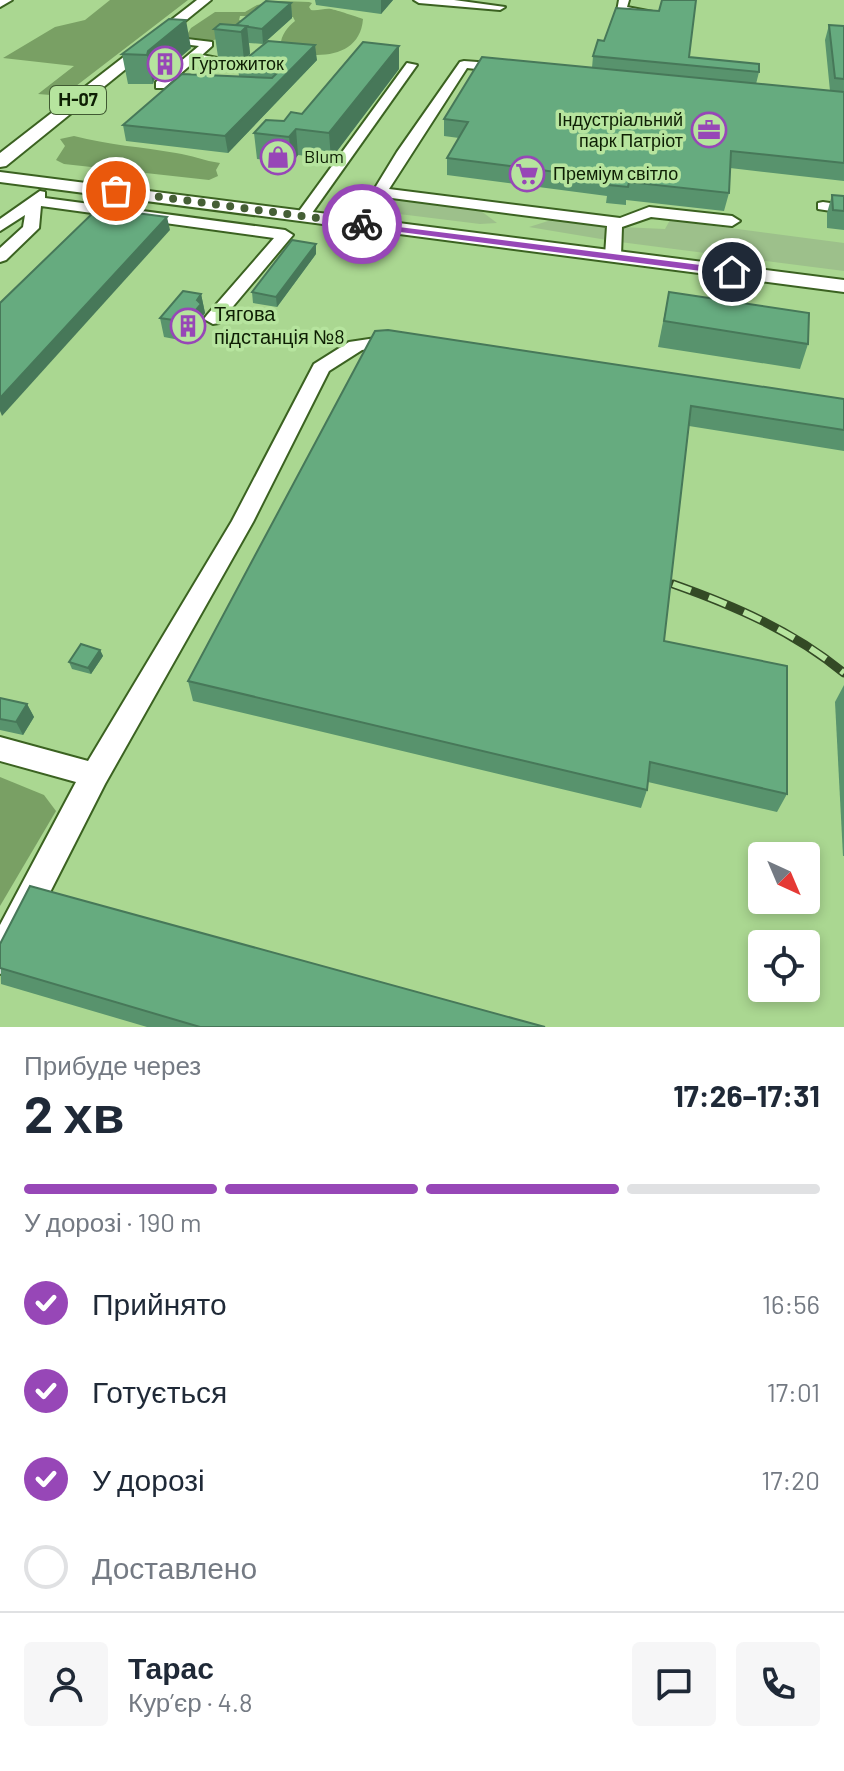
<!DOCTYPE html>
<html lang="uk">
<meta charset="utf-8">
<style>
body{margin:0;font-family:Barlow,sans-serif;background:#f6f6f7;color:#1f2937;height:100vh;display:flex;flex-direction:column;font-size:30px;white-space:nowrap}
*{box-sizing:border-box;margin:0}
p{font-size:26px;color:#747a83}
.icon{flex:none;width:44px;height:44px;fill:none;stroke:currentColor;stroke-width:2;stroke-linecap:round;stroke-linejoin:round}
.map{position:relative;height:1027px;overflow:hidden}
.details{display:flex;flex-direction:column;background:#fff;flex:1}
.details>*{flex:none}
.needle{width:52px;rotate:136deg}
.fabs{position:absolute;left:748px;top:842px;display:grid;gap:16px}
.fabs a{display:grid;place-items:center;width:72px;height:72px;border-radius:8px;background:#fff;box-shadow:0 4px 12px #0003;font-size:40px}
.pin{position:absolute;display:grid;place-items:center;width:68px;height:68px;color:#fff;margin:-34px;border:4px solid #fff;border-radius:50%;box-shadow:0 2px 8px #0007}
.courier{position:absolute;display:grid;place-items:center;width:80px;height:80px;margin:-40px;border:6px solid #9747b7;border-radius:50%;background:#fff;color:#222;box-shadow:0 2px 10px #0007}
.summary em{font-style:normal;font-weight:700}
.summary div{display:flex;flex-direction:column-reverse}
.summary{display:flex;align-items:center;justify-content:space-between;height:136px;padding:0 24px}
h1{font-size:52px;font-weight:700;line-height:60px}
.bar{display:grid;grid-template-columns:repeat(4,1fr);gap:12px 8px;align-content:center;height:96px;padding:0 24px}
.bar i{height:10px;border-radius:6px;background:#e0e1e3}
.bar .current{background:#9747b7}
.bar p{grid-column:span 4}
.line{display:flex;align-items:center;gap:20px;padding:0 24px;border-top:2px solid #e0e1e3}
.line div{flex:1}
.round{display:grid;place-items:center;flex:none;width:84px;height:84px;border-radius:8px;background:#f6f6f7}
ol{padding:0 24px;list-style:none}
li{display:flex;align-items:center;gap:24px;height:88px}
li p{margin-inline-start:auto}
li .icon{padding:8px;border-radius:50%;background:#9747b7;color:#fff;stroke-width:4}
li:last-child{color:#747a83}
li i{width:44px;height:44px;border:4px solid #e0e1e3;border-radius:50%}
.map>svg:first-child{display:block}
</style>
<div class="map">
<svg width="844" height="1027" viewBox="0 0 844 1027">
<rect width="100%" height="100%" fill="#aad791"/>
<!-- green -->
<g fill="#9dc08b">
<polygon points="385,194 473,205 497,223 480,224 383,212 377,209"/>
<polygon points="564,216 610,223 607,240 529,227"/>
<polygon points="670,220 844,243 844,271 620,242 621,227 665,229"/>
</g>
<!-- forest -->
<g fill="#79a064">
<polygon points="110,0 188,0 63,96 38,94 74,66 3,58 55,27 85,20"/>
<path d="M281,1l28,1 3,1 -3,4 2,3c7,1 14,-2 20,-1 5,1 27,8 32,10 -3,41 -51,41 -82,29 -2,-10 6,-21 14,-27l-2,-4 -53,-1 -1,4 11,3c-16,14 -45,23 -65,15l6,-10 24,-16h30l12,-7z"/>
<path d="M74,136c34,9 68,11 102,17 15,2 29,8 44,10l-4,7 2,6 -9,4 -145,-16 -8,-4 9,-14 -5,-7z"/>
<polygon points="0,777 44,795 56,811 0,906"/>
</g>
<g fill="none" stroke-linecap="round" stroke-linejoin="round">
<!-- minor casing -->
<g stroke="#3b6221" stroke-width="4">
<g id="minor">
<polygon points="0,0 12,0 0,7"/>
<polygon points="414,0 454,0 505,7 500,10 419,3"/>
<polygon points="619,0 629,0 627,7 653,12 648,15 617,11"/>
<polygon points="162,36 212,42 212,46 202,55 232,61 226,64 195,61 164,88 156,88 156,82 199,46 158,41 158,37"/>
<polygon points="464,61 504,64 510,68 504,72 467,68 389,189 620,218 649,207 732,216 740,221 732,226 651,217 622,227 621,256 613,261 605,256 607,226 384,197 366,227 356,227 353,224 397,152 460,62"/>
<polygon points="407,63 417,65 307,220 297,220 297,214"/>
<polygon points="40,191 45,192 45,198 285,230 293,235 219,323 213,324 204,319 207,315 274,238 41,206 39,228 6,260 0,262 0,248 23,227 25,215 0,231 0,219"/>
<polygon points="823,202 844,205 844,213 818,209 818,203"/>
<polygon points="396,335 402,336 405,340 402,344 362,350 329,371 253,522 105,784 11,969 0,974 0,925 76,782 0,761 0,737 88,761 232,521 314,364 349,342"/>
</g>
</g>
<!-- major casing -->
<g stroke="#3b6221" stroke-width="4">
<g id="major">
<polygon points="197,0 211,0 6,166 0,167 0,153"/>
<polygon points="0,172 844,280 844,292 0,182"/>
</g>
</g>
<!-- minor -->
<use href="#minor" fill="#fff" fill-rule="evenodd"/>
<!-- major -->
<use href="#major" fill="#fff" fill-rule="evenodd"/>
<!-- rail casing -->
<g stroke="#334a25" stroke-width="9">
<path id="rail" d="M673,584c62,22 120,47 171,89"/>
</g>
<!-- rail -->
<use href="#rail" stroke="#b6e49e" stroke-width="6" stroke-dasharray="19" stroke-linecap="butt"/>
</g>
<!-- wall -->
<g fill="#58936d">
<polygon points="315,0 393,0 381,14 316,5"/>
<polygon points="291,3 292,18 263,44 249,43 250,54 246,58 317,60 228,153 126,141 123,125 239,76 237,61 239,59 218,57 214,29 236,25"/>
<polygon points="829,25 844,26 844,181 730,168 729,193 724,211 626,200 626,205 606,203 607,196 447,175 447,158 459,138 444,136 444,119 592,68 593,56 689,57 759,72 756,84 830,91 825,40"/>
<polygon points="191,48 154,80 153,84 128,84 122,54"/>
<polygon points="399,69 331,159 298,155 292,163 257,159 254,133 302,114"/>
<polygon points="832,195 844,196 844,230 827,228 827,213"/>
<polygon points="316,254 277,307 253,303 252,292"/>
<polygon points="669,292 808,344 800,369 658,347"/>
<polygon points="201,294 205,313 203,316 205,323 190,342 164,337 160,318"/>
<polygon points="375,331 844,399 844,451 689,426 664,641 787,794 777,812 648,782 647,790 641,808 193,701 188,681"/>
<polygon points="100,650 103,656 91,674 72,669 69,662"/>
<polygon points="844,685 844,856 843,856 835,702"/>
<polygon points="0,698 27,704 34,717 23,735 0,730"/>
<polygon points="0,944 545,1027 147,1027 1,984"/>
</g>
<!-- shaded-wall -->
<g fill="#477859">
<polygon points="381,0 393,0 381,14"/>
<polygon points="291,3 292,18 263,44 262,29"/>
<polygon points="186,20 191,48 154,80 153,84 147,55 148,51"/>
<polygon points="247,26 250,54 244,60 241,32"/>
<polygon points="315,45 317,60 228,153 225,136"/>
<polygon points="399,46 399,69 331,159 329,133"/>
<polygon points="296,129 298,155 292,163 289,137"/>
<polygon points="167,217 170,230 2,416 0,411 0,398"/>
<polygon points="316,244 316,254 277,307 276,297"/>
<polygon points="201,294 205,313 203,316 205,323 190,342 186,322"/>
<polygon points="100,650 103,656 91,674 88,668"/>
<polygon points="27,704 34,717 23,735 16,722"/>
</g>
<!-- building -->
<g fill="#66ab7f" stroke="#477859" stroke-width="2">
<polygon points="662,0 696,0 689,57 759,64 759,72 593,56 598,40 604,41 616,8 659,11"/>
<polygon points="266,1 291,3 262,29 236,25"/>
<polygon points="169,19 186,20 148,51 147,55 122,54"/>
<polygon points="220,24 247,26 241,32 214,29"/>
<polygon points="829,25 844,26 844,79 835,78"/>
<polygon points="268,41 315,45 225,136 123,125 182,74 272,78 279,71 272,65 237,61 241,57 247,58"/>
<polygon points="363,42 399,46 329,133 296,129 289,137 254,133 266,120 284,121 291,112 302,114"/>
<polygon points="482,57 844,92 844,163 731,151 729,193 629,182 628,187 609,185 610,179 447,158 468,122 444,119"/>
<polygon points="832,195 844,196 844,211 833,210"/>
<polygon points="98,208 167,217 0,398 0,303"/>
<polygon points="292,240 316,244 276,297 252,292"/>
<polygon points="183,291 201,294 197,300 201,304 186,322 160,318"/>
<polygon points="669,292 809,313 808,344 664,321"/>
<polygon points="388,330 844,399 844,430 691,406 664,641 787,666 787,794 650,762 647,790 188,681 375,331"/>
<polygon points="81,644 100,650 88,668 69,662"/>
<polygon points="0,698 27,704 16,722 0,719"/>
<polygon points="30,886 545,1027 200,1027 0,968 0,944"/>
</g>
<!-- route -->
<polygon fill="#9747b7" points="359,222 732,269 737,272 732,275 362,227"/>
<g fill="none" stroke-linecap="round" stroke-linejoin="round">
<!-- done -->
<polyline stroke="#455f35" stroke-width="8" stroke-dasharray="0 14.4" points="116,191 362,224"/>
</g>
<!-- icons -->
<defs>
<g id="building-ring" transform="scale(1.8)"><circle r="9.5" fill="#b6e49e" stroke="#9747b7" stroke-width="1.5"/><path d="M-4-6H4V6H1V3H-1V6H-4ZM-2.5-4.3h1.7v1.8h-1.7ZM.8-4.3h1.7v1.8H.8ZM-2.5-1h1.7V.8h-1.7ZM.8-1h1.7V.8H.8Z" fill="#9747b7"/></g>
<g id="office-ring" transform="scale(1.8)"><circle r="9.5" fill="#b6e49e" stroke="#9747b7" stroke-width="1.5"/><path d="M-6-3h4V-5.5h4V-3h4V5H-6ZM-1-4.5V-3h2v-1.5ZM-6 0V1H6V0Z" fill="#9747b7"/></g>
<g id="shop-ring" transform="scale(1.8)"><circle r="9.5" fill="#b6e49e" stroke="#9747b7" stroke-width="1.5"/><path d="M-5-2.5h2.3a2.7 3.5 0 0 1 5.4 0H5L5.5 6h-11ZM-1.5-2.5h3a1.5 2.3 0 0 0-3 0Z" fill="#9747b7"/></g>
<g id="supermarket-ring" transform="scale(1.8)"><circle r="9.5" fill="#b6e49e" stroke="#9747b7" stroke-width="1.5"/><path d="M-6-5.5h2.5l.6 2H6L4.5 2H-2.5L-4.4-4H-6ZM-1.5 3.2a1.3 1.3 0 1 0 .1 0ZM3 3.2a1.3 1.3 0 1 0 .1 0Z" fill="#9747b7"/></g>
</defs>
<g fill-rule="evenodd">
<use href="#building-ring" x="165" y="64"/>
<use href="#office-ring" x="709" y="130"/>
<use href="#shop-ring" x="278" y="157"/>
<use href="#supermarket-ring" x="527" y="174"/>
<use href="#building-ring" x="188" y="326"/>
</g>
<g text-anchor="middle" stroke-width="7" stroke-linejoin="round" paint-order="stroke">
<!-- far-poi labels -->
<g font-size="18" fill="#0e1f04" stroke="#b6e49e" text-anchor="start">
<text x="191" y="70">Гуртожиток</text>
<text x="683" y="126" text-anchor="end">Індустріальний<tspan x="683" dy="21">парк Патріот</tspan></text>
<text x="304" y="163">Blum</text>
<text x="553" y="180">Преміум світло</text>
</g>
<!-- shield labels -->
<rect fill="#b6e49e" stroke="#405a32" stroke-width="2" x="50" y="86" width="56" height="28" rx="6"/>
<g font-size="18" font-weight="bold" fill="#0e1f04">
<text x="78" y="106">Н-07</text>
</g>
<!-- poi labels -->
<g font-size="20" fill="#0e1f04" stroke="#b6e49e" text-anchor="start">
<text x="214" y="321">Тягова<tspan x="214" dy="23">підстанція №8</tspan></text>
</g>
</g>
</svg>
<div class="fabs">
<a><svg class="needle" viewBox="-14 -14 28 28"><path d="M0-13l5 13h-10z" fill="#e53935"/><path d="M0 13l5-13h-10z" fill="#747a83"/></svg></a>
<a><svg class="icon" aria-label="locate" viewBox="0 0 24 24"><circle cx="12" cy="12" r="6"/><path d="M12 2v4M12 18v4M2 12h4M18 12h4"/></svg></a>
</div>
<div class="pin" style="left:116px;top:191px;background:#ea580c"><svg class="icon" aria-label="bag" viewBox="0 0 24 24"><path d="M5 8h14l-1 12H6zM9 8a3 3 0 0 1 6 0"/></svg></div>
<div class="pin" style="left:732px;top:272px;background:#1f2937"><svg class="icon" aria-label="home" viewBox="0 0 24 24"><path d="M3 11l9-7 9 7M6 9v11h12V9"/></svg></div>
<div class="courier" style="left:362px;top:224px"><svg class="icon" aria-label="bike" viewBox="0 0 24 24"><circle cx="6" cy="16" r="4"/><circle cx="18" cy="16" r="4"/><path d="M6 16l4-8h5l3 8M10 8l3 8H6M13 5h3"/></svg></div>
</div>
<section class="details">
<div class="summary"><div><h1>2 хв</h1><p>Прибуде через</p></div><em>17:26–17:31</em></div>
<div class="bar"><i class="current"></i><i class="current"></i><i class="current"></i><i></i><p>У дорозі · 190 m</p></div>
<ol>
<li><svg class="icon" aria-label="check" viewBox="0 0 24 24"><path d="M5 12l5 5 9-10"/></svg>Прийнято<p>16:56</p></li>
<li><svg class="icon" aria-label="check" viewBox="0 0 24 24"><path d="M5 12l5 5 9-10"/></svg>Готується<p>17:01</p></li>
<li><svg class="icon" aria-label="check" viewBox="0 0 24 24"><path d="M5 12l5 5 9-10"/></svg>У дорозі<p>17:20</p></li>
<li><i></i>Доставлено</li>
</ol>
<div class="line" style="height:144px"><a class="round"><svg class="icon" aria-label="person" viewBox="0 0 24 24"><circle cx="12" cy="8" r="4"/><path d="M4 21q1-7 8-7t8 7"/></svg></a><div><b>Тарас</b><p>Кур’єр · 4.8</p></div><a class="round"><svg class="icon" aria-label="chat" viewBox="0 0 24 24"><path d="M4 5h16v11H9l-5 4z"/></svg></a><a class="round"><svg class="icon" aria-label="phone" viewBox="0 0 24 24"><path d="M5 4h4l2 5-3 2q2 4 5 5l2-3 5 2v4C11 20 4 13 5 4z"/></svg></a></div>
</section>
